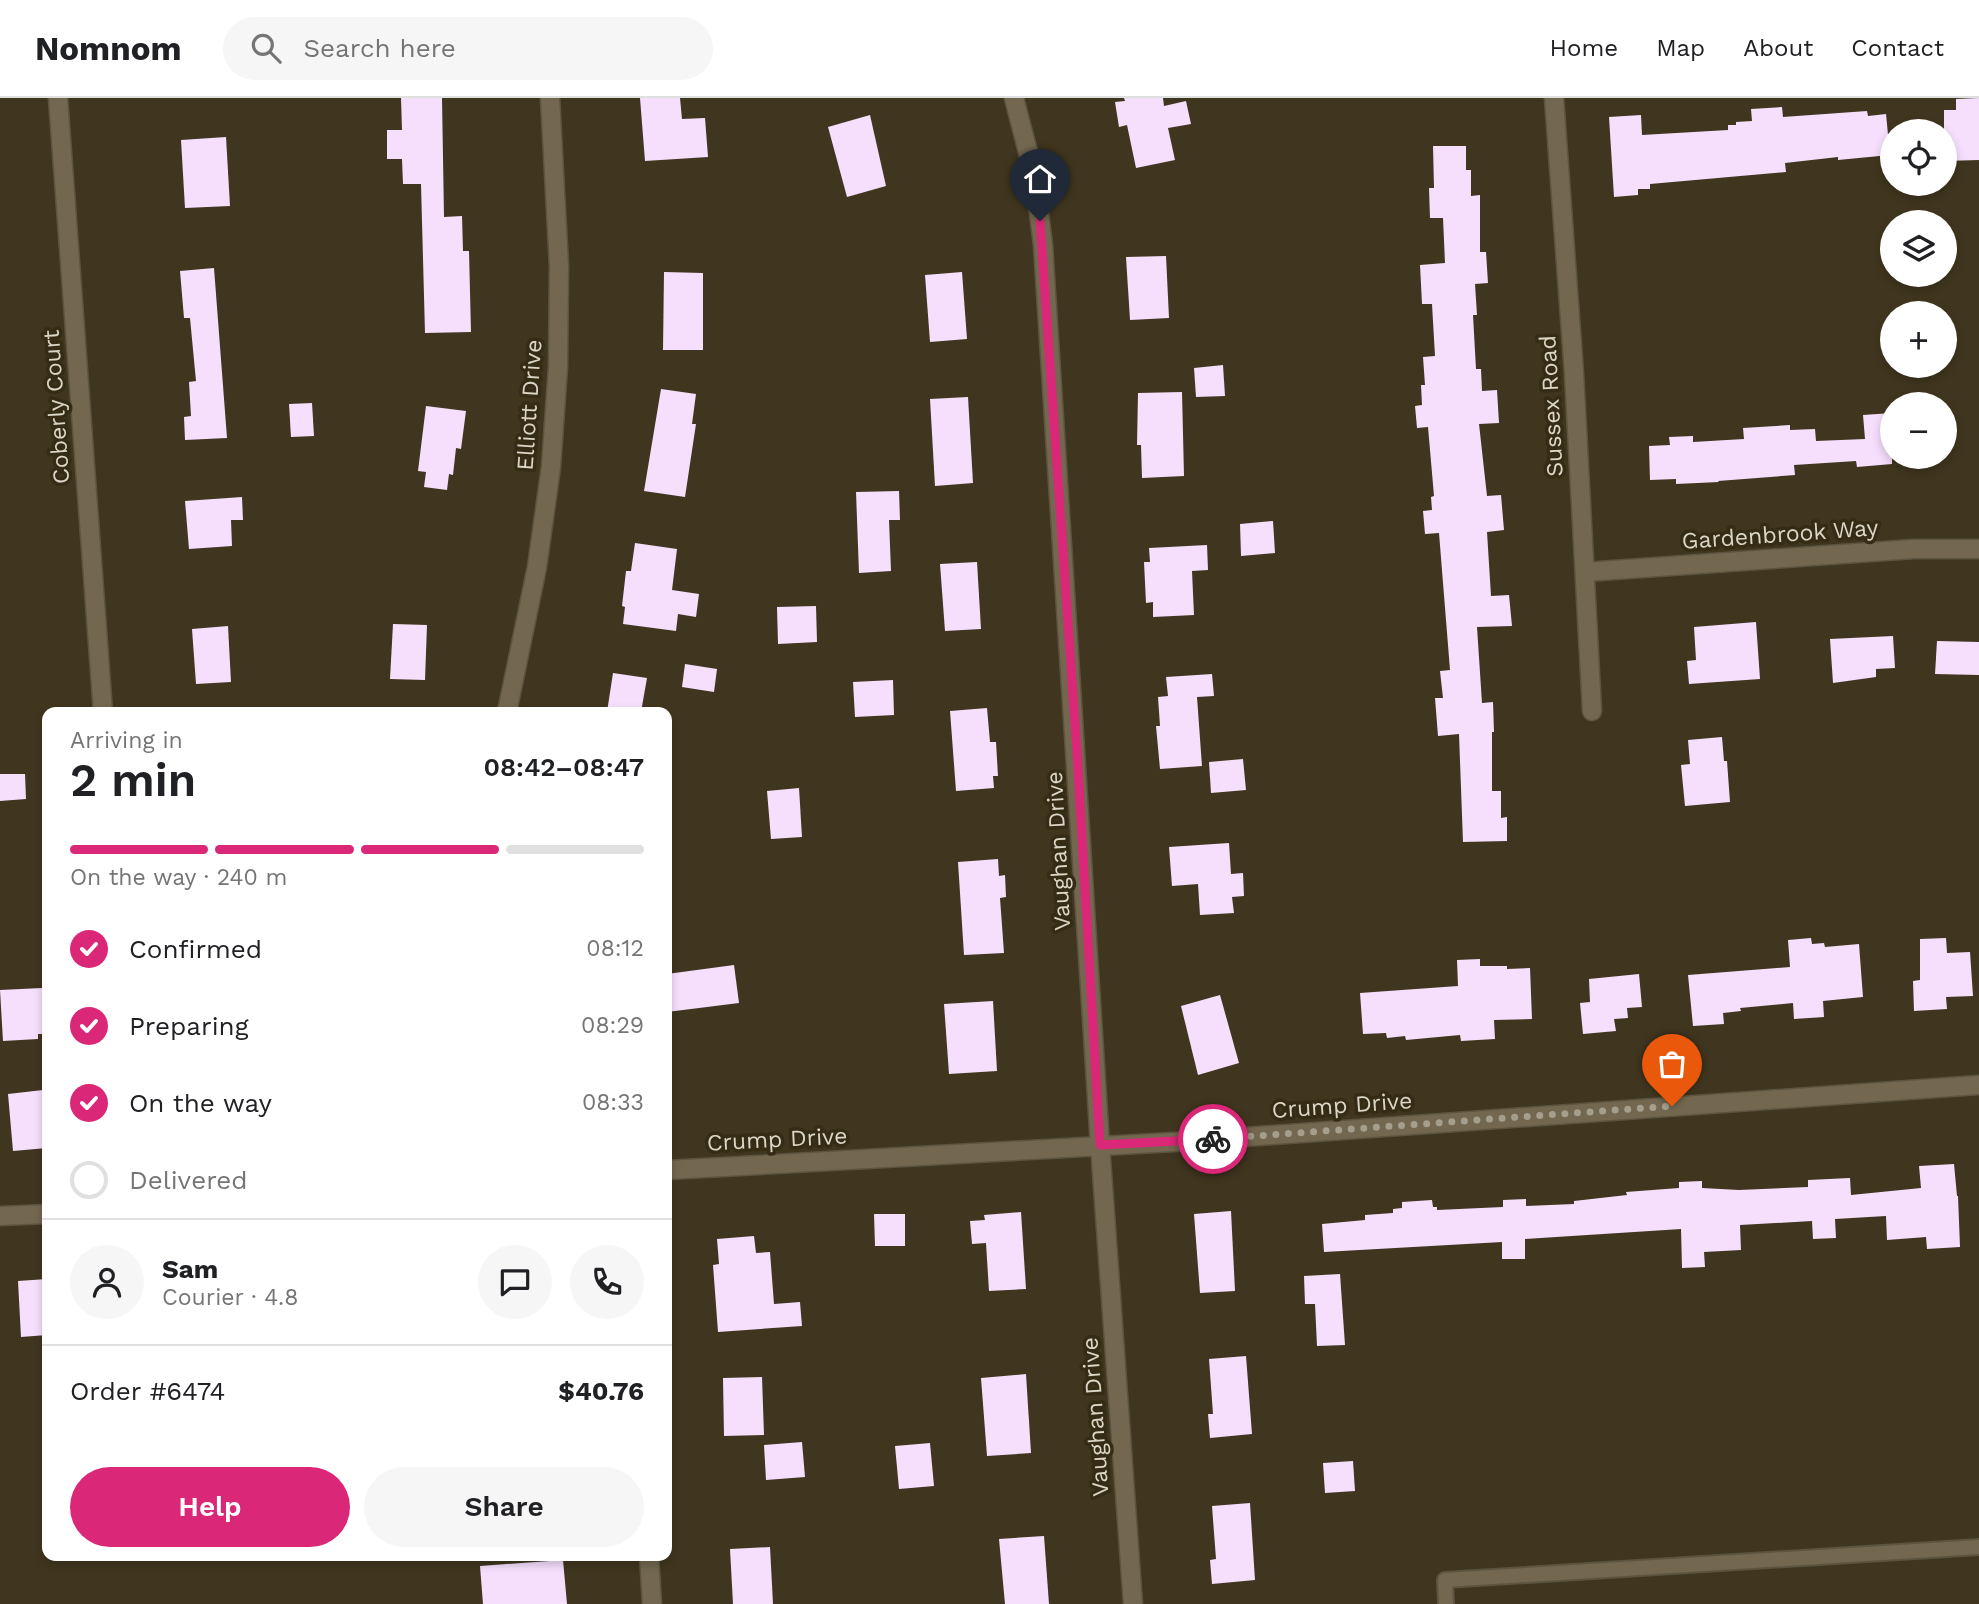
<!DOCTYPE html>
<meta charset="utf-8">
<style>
body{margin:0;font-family:"Work Sans",sans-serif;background:#f6f6f6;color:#202124;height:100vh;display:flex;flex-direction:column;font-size:26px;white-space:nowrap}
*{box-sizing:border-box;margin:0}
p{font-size:23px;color:#757577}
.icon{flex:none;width:38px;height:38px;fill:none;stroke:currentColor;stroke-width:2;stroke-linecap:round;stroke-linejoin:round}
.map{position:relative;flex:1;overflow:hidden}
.sheet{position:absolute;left:42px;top:609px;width:630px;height:854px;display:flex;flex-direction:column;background:#fff;border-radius:14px;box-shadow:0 4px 10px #0003}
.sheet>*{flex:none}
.buttons{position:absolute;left:1880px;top:21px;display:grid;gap:14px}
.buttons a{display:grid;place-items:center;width:77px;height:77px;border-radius:50%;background:#fff;box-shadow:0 4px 10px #0003;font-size:35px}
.pin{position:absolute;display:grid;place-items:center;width:60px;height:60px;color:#fff;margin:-72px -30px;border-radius:50% 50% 50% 0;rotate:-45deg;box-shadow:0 0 7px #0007}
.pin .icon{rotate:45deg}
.courier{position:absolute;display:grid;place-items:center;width:70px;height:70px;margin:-35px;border:5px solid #db2777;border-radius:50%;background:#fff;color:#222;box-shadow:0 2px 9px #0007}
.head em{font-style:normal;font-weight:600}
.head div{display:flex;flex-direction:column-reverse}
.head{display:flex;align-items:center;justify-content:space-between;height:119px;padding:0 28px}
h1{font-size:46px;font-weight:600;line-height:52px}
.bar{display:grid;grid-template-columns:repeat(4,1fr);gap:10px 7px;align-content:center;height:84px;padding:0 28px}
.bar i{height:9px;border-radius:5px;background:#e0e0e0}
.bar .active{background:#db2777}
.bar p{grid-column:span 4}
.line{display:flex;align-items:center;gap:18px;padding:0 28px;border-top:2px solid #e0e0e0}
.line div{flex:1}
.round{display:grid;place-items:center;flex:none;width:74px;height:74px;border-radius:37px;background:#f6f6f6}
ol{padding:0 28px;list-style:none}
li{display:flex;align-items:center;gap:21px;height:77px}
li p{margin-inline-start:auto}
li .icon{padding:7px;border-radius:50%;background:#db2777;color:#fff;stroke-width:4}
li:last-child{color:#757577}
li i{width:38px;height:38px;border:4px solid #e0e0e0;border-radius:50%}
.cta{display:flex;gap:14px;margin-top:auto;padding:14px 28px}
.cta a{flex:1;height:80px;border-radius:42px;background:#db2777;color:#fff;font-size:28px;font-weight:600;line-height:80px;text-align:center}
.cta a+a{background:#f6f6f6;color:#202124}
header{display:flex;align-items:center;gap:42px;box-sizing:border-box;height:98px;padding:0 35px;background:#fff;border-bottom:2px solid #e0e0e0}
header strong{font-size:33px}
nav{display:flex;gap:38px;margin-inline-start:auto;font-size:24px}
.search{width:490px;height:63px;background:#f6f6f6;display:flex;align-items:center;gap:18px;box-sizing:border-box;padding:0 24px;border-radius:38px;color:#757577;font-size:26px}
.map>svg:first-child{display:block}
</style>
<header>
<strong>Nomnom</strong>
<div class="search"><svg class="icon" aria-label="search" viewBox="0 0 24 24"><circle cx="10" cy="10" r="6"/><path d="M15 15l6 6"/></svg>Search here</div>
<nav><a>Home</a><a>Map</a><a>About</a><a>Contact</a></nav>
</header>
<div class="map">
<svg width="1979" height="1506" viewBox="0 0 1979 1506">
<rect width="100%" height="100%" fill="#40361f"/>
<!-- building -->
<g fill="#f5dffd">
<polygon points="401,0 442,0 444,119 462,118 463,153 469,153 471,234 425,235 421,86 403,86 402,61 387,61 387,32 402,32"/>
<polygon points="640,0 680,0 682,21 705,20 708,59 645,63"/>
<polygon points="1124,0 1163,0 1164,8 1186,3 1191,26 1168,30 1175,62 1136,70 1127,27 1119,29 1115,4 1125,3"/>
<polygon points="1979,0 1979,62 1944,63 1944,12 1956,12 1956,1"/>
<polygon points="1782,9 1783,19 1867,13 1868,18 1886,16 1890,57 1838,62 1838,59 1785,65 1786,74 1650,86 1650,91 1638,91 1638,97 1614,99 1609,19 1641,17 1642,37 1728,32 1728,27 1736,27 1736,24 1752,23 1751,11"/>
<polygon points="870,17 886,88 847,99 828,29"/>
<polygon points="226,39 230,108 185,110 181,42"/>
<polygon points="1433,48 1466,48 1466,72 1471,72 1471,98 1480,97 1480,154 1486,154 1488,185 1475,186 1477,217 1473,217 1476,271 1481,271 1482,293 1497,292 1499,325 1479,326 1487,398 1501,397 1504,432 1487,434 1491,498 1509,497 1512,528 1477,529 1482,605 1493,604 1494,634 1492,634 1492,693 1501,693 1501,720 1507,719 1507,743 1463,744 1459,636 1438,638 1435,600 1443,600 1440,573 1450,572 1439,435 1425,436 1423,413 1432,412 1431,399 1434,398 1428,329 1417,330 1415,308 1422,307 1421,287 1425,287 1423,259 1435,258 1432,206 1422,206 1420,167 1445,165 1443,120 1430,120 1429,90 1434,90"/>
<polygon points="1166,158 1169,220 1130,222 1126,159"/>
<polygon points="214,170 227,340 185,342 184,319 191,318 189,284 196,283 190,220 184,220 180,173"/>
<polygon points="664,174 703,175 703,252 663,252"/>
<polygon points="962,174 967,241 930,244 925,177"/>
<polygon points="1223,267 1225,298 1196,299 1194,270"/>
<polygon points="661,291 696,296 692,326 696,326 685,399 644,393"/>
<polygon points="1182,294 1184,378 1142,380 1141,347 1137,347 1138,295"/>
<polygon points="968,299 973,385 935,388 930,301"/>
<polygon points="312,305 314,338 291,339 289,306"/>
<polygon points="426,308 466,313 461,351 456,350 453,377 449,376 447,392 424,389 426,374 418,373"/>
<polygon points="1892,315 1892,366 1857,369 1856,363 1794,367 1795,377 1718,383 1719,384 1676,386 1676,381 1650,382 1649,348 1670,347 1669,339 1693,338 1693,344 1744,341 1743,330 1790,327 1790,332 1815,331 1816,343 1865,341 1863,317"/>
<polygon points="899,393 900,422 889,422 891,473 859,475 856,394"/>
<polygon points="242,399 243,422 231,422 232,448 189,451 185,403"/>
<polygon points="1273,423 1275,455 1241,458 1240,426"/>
<polygon points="635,445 677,451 672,492 699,496 696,519 678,516 676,533 623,526 625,509 622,508 626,473 631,473"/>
<polygon points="1207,447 1208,472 1192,473 1194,517 1153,519 1153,504 1146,505 1144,464 1150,464 1149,450"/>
<polygon points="977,464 981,531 945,533 940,466"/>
<polygon points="816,508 817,544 778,546 777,509"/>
<polygon points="1756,524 1760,581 1689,586 1687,563 1696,562 1694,529"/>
<polygon points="393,526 427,527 425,582 390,581"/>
<polygon points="228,528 231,584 196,586 192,531"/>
<polygon points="1893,538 1895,570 1876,571 1876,579 1833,585 1830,541"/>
<polygon points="1937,543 1979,544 1979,577 1935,576"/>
<polygon points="685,566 717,571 714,594 682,589"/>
<polygon points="613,575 647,580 641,614 607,614"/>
<polygon points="1212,576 1214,598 1197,599 1202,668 1160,671 1156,628 1160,628 1158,599 1168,598 1166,579"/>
<polygon points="893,582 894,617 855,619 853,584"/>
<polygon points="987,610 990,644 996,644 998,678 993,678 994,690 956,693 950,613"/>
<polygon points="1722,639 1724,663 1727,663 1730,704 1685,708 1681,667 1690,666 1688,642"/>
<polygon points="1243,661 1246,692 1211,695 1209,664"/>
<polygon points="0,676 25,676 26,701 0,703"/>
<polygon points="799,690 802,739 771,741 767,693"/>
<polygon points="1229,745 1231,776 1243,775 1244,798 1232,799 1234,815 1200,817 1198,786 1172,788 1169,749"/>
<polygon points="998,761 999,778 1005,777 1006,799 1000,800 1004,855 964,857 958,764"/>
<polygon points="1811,840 1812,846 1824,845 1825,849 1859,846 1863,899 1823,903 1824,919 1794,921 1793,905 1740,910 1741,913 1723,915 1724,926 1693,928 1688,877 1790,869 1788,842"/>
<polygon points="1946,840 1947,855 1970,854 1973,898 1946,899 1947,911 1914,913 1913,883 1920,882 1920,841"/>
<polygon points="1480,861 1480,868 1507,868 1507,871 1530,870 1532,921 1494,922 1495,941 1461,943 1460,937 1406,942 1405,938 1387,940 1386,935 1363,936 1360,895 1458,888 1457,862"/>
<polygon points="734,867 739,905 667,914 667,876"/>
<polygon points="1639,876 1642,909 1627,910 1628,920 1614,921 1616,933 1583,936 1580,905 1590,904 1589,881"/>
<polygon points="42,890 45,936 38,936 38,941 3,943 0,892"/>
<polygon points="1220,897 1239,965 1198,977 1181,908"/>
<polygon points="993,903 997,973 949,976 944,906"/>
<polygon points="43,992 47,1050 13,1053 8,996"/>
<polygon points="1954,1066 1957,1098 1958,1098 1960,1149 1927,1151 1926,1139 1887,1142 1886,1118 1835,1121 1836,1140 1813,1141 1812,1123 1740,1127 1741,1152 1704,1154 1705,1169 1682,1170 1681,1131 1525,1141 1525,1161 1502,1161 1502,1144 1324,1154 1322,1126 1365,1122 1365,1117 1393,1115 1393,1111 1402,1110 1402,1104 1432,1102 1433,1109 1437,1109 1437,1112 1503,1109 1503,1102 1526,1101 1526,1108 1574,1106 1574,1103 1627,1097 1626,1094 1679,1090 1679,1084 1702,1083 1702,1090 1739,1092 1808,1089 1808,1082 1850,1080 1851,1097 1921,1090 1919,1068"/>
<polygon points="1231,1113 1235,1193 1200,1195 1194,1116"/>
<polygon points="1021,1114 1026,1191 989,1193 986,1145 972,1146 970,1123 985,1122 984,1117"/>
<polygon points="874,1116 905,1116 905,1148 875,1148"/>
<polygon points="754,1138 756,1155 770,1154 774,1206 800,1204 802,1228 718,1234 713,1167 719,1166 717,1141"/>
<polygon points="1340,1176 1345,1247 1317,1248 1315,1206 1305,1206 1304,1178"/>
<polygon points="47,1181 47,1237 21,1239 18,1183"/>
<polygon points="1246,1258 1252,1336 1210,1340 1208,1316 1213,1316 1209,1261"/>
<polygon points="1026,1276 1031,1355 987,1358 981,1280"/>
<polygon points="762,1279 764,1337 724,1338 723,1280"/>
<polygon points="802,1344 805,1379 766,1382 764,1347"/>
<polygon points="930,1345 934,1388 899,1391 895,1348"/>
<polygon points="1353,1363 1355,1393 1325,1395 1323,1365"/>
<polygon points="1250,1405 1255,1482 1212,1486 1210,1462 1216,1461 1212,1408"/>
<polygon points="1044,1438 1049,1506 1005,1506 999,1441"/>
<polygon points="770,1449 773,1506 733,1506 730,1451"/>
<polygon points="563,1462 567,1506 483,1506 480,1468"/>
</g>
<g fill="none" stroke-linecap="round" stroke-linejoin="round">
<!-- lane casing -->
<g stroke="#5d5440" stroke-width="18">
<polyline id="lane" points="1446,1506 1445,1482 1979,1449"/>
</g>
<!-- street casing -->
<g stroke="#5d5440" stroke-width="21">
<g id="street">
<polyline points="58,0 103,614"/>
<polyline points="1014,0 1034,77 1043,147 1100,1047 1133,1506"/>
<polyline points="1554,0 1574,275 1592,613"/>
<polyline points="1585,474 1914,451 1979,451"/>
<polyline points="507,614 537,469 551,369 558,269 559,168 550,0"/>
<polyline points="667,1072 1174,1044 1979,987"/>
<polyline points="0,1118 47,1116"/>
<polyline points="649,1458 652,1506"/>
</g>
</g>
<!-- lane -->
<use href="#lane" stroke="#73684f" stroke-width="14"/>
<!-- street -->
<use href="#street" stroke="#73684f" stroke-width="18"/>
</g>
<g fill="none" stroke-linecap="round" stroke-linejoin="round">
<!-- done -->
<polyline stroke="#a59e8d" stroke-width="7" stroke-dasharray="0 12.6" points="1213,1041 1672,1008"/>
<!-- route -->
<polyline stroke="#db2777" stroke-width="9" points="1040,123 1077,654 1100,1047 1213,1041"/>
</g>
<g text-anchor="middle" stroke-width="7" stroke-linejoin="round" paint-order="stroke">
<!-- street labels -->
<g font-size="23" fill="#dcd6c8" stroke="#362c15">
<text transform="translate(529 307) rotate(-86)" y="8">Elliott Drive</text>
<text transform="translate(1551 308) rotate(-93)" y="8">Sussex Road</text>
<text transform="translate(56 309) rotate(-94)" y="8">Coberly Court</text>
<text transform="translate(1780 436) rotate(-4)" y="8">Gardenbrook Way</text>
<text transform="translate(1058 753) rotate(-93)" y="8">Vaughan Drive</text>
<text transform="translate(1342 1007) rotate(-4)" y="8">Crump Drive</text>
<text transform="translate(777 1041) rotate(-3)" y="8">Crump Drive</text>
<text transform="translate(1095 1319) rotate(-94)" y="8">Vaughan Drive</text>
</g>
</g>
</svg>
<div class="buttons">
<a><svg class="icon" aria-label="locate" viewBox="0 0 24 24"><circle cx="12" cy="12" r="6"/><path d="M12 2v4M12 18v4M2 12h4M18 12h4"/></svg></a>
<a><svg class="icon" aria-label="layers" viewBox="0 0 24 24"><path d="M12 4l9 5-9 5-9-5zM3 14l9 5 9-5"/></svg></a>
<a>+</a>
<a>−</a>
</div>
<div class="pin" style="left:1672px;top:1008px;background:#ea580c"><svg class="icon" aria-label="bag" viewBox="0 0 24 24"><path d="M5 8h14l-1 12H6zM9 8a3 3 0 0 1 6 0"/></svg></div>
<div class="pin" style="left:1040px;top:123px;background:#1f2937"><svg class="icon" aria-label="home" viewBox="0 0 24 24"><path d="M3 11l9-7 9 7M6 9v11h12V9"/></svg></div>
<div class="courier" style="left:1213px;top:1041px"><svg class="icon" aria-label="bike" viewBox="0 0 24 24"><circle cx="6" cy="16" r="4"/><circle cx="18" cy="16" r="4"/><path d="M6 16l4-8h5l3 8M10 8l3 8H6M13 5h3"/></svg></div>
<section class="sheet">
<div class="head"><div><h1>2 min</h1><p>Arriving in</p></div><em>08:42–08:47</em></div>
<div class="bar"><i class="active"></i><i class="active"></i><i class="active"></i><i></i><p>On the way · 240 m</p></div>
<ol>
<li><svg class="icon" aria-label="check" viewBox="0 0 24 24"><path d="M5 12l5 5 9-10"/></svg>Confirmed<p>08:12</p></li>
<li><svg class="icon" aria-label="check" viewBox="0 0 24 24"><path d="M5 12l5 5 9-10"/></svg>Preparing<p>08:29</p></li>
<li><svg class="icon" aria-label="check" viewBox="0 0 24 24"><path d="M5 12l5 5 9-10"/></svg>On the way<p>08:33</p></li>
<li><i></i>Delivered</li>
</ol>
<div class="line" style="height:126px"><a class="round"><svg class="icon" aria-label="person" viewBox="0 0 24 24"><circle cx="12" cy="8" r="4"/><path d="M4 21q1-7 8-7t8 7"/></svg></a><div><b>Sam</b><p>Courier · 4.8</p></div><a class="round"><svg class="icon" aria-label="chat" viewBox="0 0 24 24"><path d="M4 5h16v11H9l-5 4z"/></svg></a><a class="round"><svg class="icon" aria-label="phone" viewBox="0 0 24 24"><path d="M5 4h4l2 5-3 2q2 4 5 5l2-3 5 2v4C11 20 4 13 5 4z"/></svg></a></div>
<div class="line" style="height:91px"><div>Order #6474</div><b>$40.76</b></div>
<div class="cta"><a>Help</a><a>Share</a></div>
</section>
</div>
